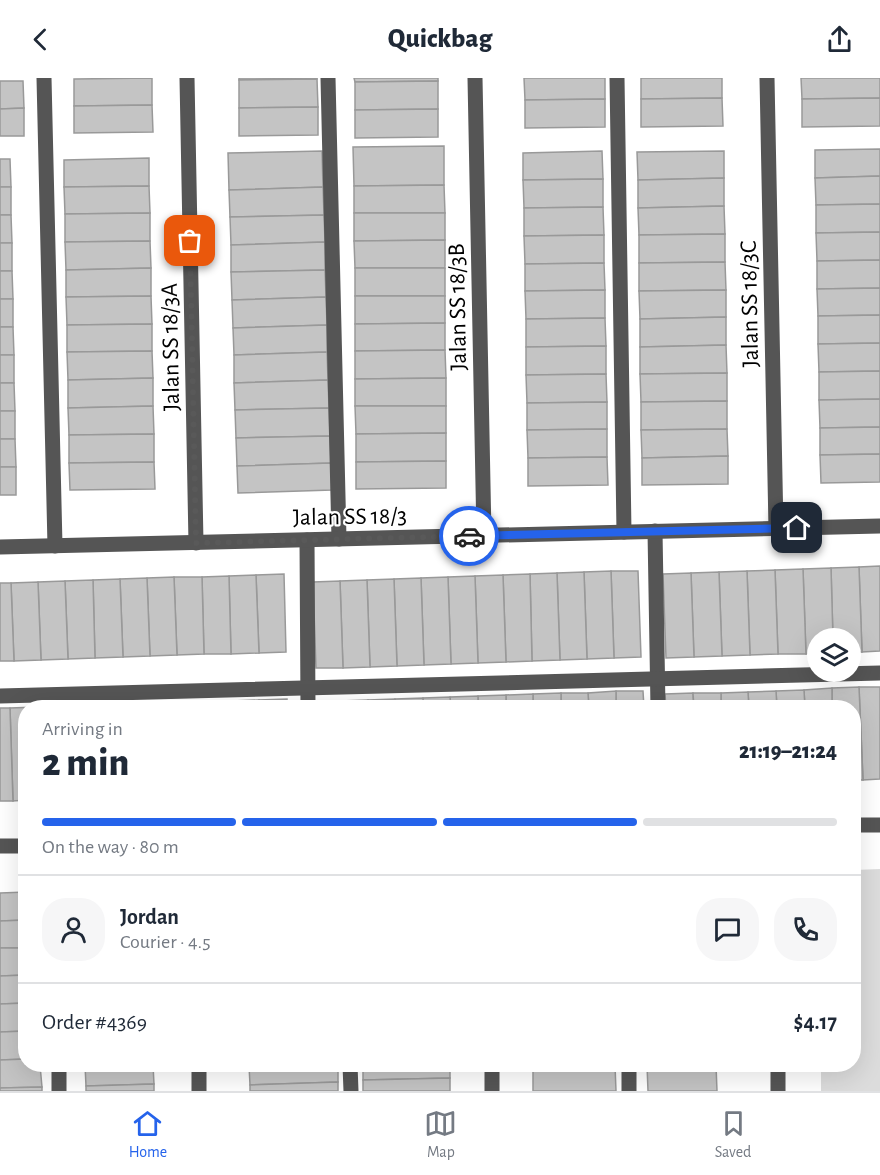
<!DOCTYPE html>
<meta charset="utf-8">
<style>
body{margin:0;font-family:"Alegreya Sans",sans-serif;background:#f6f6f7;color:#1f2937;height:100vh;display:flex;flex-direction:column;font-size:22px;white-space:nowrap}
*{box-sizing:border-box;margin:0}
p{font-size:20px;color:#747a83}
.icon{flex:none;width:33px;height:33px;fill:none;stroke:currentColor;stroke-width:2;stroke-linecap:round;stroke-linejoin:round}
.map{position:relative;flex:1;overflow:hidden}
.panel{position:absolute;left:18px;top:622px;width:843px;height:372px;display:flex;flex-direction:column;background:#fff;border-radius:24px;box-shadow:0 6px 24px #0002}
.panel>*{flex:none}
.fabs{position:absolute;left:807px;top:550px;display:grid;gap:12px}
.fabs a{display:grid;place-items:center;width:54px;height:54px;border-radius:50%;background:#fff;box-shadow:0 6px 24px #0002;font-size:30px}
.pin{position:absolute;display:grid;place-items:center;width:51px;height:51px;color:#fff;margin:-26px;border-radius:12px;box-shadow:0 3px 9px #0006}
.courier{position:absolute;display:grid;place-items:center;width:60px;height:60px;margin:-30px;border:4px solid #2563eb;border-radius:50%;background:#fff;color:#222;box-shadow:0 2px 8px #0007}
.summary em{font-style:normal;font-weight:800}
.summary div{display:flex;flex-direction:column-reverse}
.summary{display:flex;align-items:center;justify-content:space-between;height:102px;padding:0 24px}
h1{font-size:39px;font-weight:800;line-height:45px}
.bar{display:grid;grid-template-columns:repeat(4,1fr);gap:9px 6px;align-content:center;height:72px;padding:0 24px}
.bar i{height:8px;border-radius:4px;background:#e0e1e3}
.bar .active{background:#2563eb}
.bar p{grid-column:span 4}
.line{display:flex;align-items:center;gap:15px;padding:0 24px;border-top:2px solid #e0e1e3}
.line div{flex:1}
.round{display:grid;place-items:center;flex:none;width:63px;height:63px;border-radius:24px;background:#f6f6f7}
header{display:flex;justify-content:space-between;align-items:center;height:78px;padding:0 24px;background:#fff;font-size:27px;font-weight:800}
.tabs{display:flex;justify-content:space-around;align-items:center;height:84px;border-top:2px solid #e0e1e3;background:#fff;font-size:16px;color:#747a83}
.tabs a{display:grid;justify-items:center;gap:3px}
.tabs .active{color:#2563eb}
.map>svg:first-child{display:block}
</style>
<header><svg class="icon" aria-label="back" viewBox="0 0 24 24"><path d="M15 5l-7 7 7 7"/></svg>Quickbag<svg class="icon" aria-label="share" viewBox="0 0 24 24"><path d="M12 15V3M7 8l5-5 5 5M5 13v7h14v-7"/></svg></header>
<div class="map">
<svg width="880" height="1013" viewBox="0 0 880 1013">
<rect width="100%" height="100%" fill="#fff"/>
<!-- green -->
<polygon fill="#dcdcdc" points="880,791 880,1013 821,1013 821,987 854,987 854,792"/>
<!-- building -->
<g fill="#c4c4c4" stroke="#999" stroke-width="1.5">
<polygon points="152,0 152,27 74,28 74,1"/>
<polygon points="239,0 317,0 317,1 239,2"/>
<polygon points="354,0 438,0 438,3 355,4"/>
<polygon points="524,0 605,0 605,21 525,22"/>
<polygon points="641,0 722,0 722,20 641,21"/>
<polygon points="801,0 880,0 880,20 802,21"/>
<polygon points="317,1 318,29 239,30 239,2"/>
<polygon points="0,3 23,3 24,30 0,31"/>
<polygon points="438,3 438,31 355,32 355,4"/>
<polygon points="722,20 723,48 641,49 641,21"/>
<polygon points="880,20 880,48 802,49 802,21"/>
<polygon points="605,21 605,49 525,50 525,22"/>
<polygon points="152,27 153,54 74,55 74,28"/>
<polygon points="318,29 318,57 239,58 239,30"/>
<polygon points="24,30 24,58 0,58 0,31"/>
<polygon points="438,31 438,59 355,60 355,32"/>
<polygon points="444,68 444,107 354,108 353,69"/>
<polygon points="880,71 880,98 815,100 815,72"/>
<polygon points="322,73 323,109 229,112 228,75"/>
<polygon points="602,73 603,101 523,102 523,75"/>
<polygon points="724,73 724,100 638,102 637,74"/>
<polygon points="149,80 149,108 64,109 64,82"/>
<polygon points="0,81 10,81 11,109 0,109"/>
<polygon points="880,98 880,126 816,127 815,100"/>
<polygon points="724,100 724,128 638,130 638,102"/>
<polygon points="603,101 603,129 524,130 523,102"/>
<polygon points="444,107 445,135 354,135 354,108"/>
<polygon points="149,108 150,135 65,136 64,109"/>
<rect x="0" y="109" width="11" height="28"/>
<polygon points="323,109 324,137 230,139 229,112"/>
<polygon points="880,126 880,154 816,155 816,127"/>
<polygon points="724,128 725,156 639,157 638,130"/>
<polygon points="603,129 604,157 524,158 524,130"/>
<polygon points="150,135 150,163 65,164 65,136"/>
<polygon points="354,135 445,135 445,162 354,163"/>
<polygon points="0,137 11,137 12,165 0,165"/>
<polygon points="324,137 325,164 231,167 230,139"/>
<polygon points="880,154 880,182 817,183 816,155"/>
<polygon points="725,156 725,184 639,185 639,157"/>
<polygon points="604,157 604,185 525,186 524,158"/>
<polygon points="445,162 445,190 355,190 354,163"/>
<polygon points="150,163 151,190 66,192 65,164"/>
<polygon points="325,164 325,192 231,194 231,167"/>
<rect x="0" y="165" width="12" height="28"/>
<polygon points="880,182 880,210 817,211 817,183"/>
<polygon points="725,184 726,212 639,213 639,185"/>
<polygon points="604,185 605,212 525,213 525,186"/>
<polygon points="151,190 151,218 66,219 66,192"/>
<rect x="355" y="190" width="90" height="28"/>
<polygon points="325,192 326,219 232,222 231,194"/>
<polygon points="0,193 12,193 13,221 0,221"/>
<polygon points="880,210 880,237 818,238 817,211"/>
<polygon points="605,212 605,240 526,241 525,213"/>
<polygon points="726,212 726,239 640,241 639,213"/>
<polygon points="151,218 152,246 67,247 66,219"/>
<polygon points="355,218 445,218 445,245 355,246"/>
<polygon points="326,219 327,247 233,250 232,222"/>
<rect x="0" y="221" width="13" height="28"/>
<polygon points="880,237 880,265 818,266 818,238"/>
<polygon points="726,239 726,267 640,269 640,241"/>
<polygon points="605,240 606,268 526,269 526,241"/>
<polygon points="445,245 445,272 355,273 355,246"/>
<polygon points="152,246 152,273 67,274 67,247"/>
<polygon points="327,247 327,274 234,277 233,250"/>
<polygon points="0,249 13,249 14,277 0,277"/>
<polygon points="880,265 880,293 819,294 818,266"/>
<polygon points="726,267 727,295 640,296 640,269"/>
<polygon points="606,268 606,296 526,297 526,269"/>
<polygon points="445,272 446,300 355,301 355,273"/>
<polygon points="152,273 153,300 68,302 67,274"/>
<polygon points="327,274 328,302 234,305 234,277"/>
<rect x="0" y="277" width="14" height="28"/>
<polygon points="880,293 880,321 819,322 819,294"/>
<polygon points="727,295 727,323 641,324 640,296"/>
<polygon points="606,296 607,324 527,325 526,297"/>
<polygon points="153,300 153,328 68,330 68,302"/>
<polygon points="446,300 446,328 355,328 355,301"/>
<polygon points="328,302 329,330 235,332 234,305"/>
<polygon points="0,305 14,305 15,333 0,333"/>
<polygon points="880,321 880,349 820,350 819,322"/>
<polygon points="727,323 727,351 641,352 641,324"/>
<polygon points="607,324 607,351 527,352 527,325"/>
<polygon points="153,328 154,356 69,357 68,330"/>
<polygon points="355,328 446,328 446,355 356,356"/>
<polygon points="329,330 330,358 236,360 235,332"/>
<rect x="0" y="333" width="15" height="28"/>
<polygon points="880,349 880,376 820,377 820,350"/>
<polygon points="607,351 607,379 528,380 527,352"/>
<polygon points="727,351 728,378 642,380 641,352"/>
<polygon points="446,355 446,383 356,384 356,356"/>
<polygon points="154,356 154,384 69,385 69,357"/>
<polygon points="330,358 331,385 237,388 236,360"/>
<polygon points="0,361 15,361 16,389 0,389"/>
<polygon points="880,376 880,404 821,405 820,377"/>
<polygon points="728,378 728,406 642,407 642,380"/>
<polygon points="607,379 608,407 528,408 528,380"/>
<polygon points="446,383 446,410 356,411 356,384"/>
<polygon points="154,384 155,411 70,412 69,385"/>
<polygon points="331,385 332,412 238,415 237,388"/>
<rect x="0" y="389" width="16" height="28"/>
<polygon points="880,488 880,573 862,574 859,489"/>
<polygon points="859,489 862,574 850,574 850,561 833,561 831,490"/>
<polygon points="831,490 833,561 818,561 818,575 806,576 803,491"/>
<polygon points="803,491 806,576 778,576 775,492"/>
<polygon points="775,492 778,576 750,577 747,493"/>
<polygon points="611,493 638,493 641,579 614,580"/>
<polygon points="611,493 614,580 587,581 584,494"/>
<polygon points="747,493 750,577 722,578 719,494"/>
<polygon points="584,494 587,581 560,582 557,495"/>
<polygon points="719,494 722,578 694,579 691,495"/>
<polygon points="557,495 560,582 532,583 530,496"/>
<polygon points="691,495 694,579 666,580 663,496"/>
<polygon points="284,496 286,574 259,575 256,497"/>
<polygon points="530,496 532,583 506,584 503,497"/>
<polygon points="256,497 259,575 231,576 229,498"/>
<polygon points="503,497 506,584 478,585 475,498"/>
<polygon points="229,498 231,576 204,576 202,499"/>
<polygon points="475,498 478,585 451,586 448,499"/>
<polygon points="174,499 202,499 204,576 177,577"/>
<polygon points="174,499 177,577 150,578 147,500"/>
<polygon points="448,499 451,586 424,587 421,500"/>
<polygon points="147,500 150,578 123,579 120,501"/>
<polygon points="421,500 424,587 397,588 394,501"/>
<polygon points="120,501 123,579 95,580 93,502"/>
<polygon points="394,501 397,588 370,589 367,502"/>
<polygon points="93,502 95,580 68,581 65,503"/>
<polygon points="367,502 370,589 343,590 340,503"/>
<polygon points="65,503 68,581 41,582 38,504"/>
<polygon points="340,503 343,590 316,590 313,504"/>
<polygon points="38,504 41,582 14,583 11,505"/>
<polygon points="0,505 11,505 14,583 0,583"/>
<polygon points="859,609 880,609 880,701 863,702"/>
<polygon points="859,609 863,702 854,702 854,630 832,630 832,610"/>
<polygon points="832,610 832,630 805,630 804,612"/>
<polygon points="804,612 805,630 777,630 776,613"/>
<polygon points="616,613 643,613 644,630 616,630"/>
<polygon points="616,613 616,630 589,630 588,615"/>
<polygon points="776,613 777,630 749,630 748,614"/>
<polygon points="748,614 749,630 721,630 721,615"/>
<polygon points="561,615 588,615 589,630 561,630"/>
<polygon points="561,615 561,630 533,630 533,616"/>
<polygon points="693,615 694,630 666,630 665,616"/>
<polygon points="693,615 721,615 721,630 694,630"/>
<polygon points="533,616 533,630 506,630 506,617"/>
<polygon points="506,617 506,630 478,630 478,618"/>
<polygon points="478,618 478,630 451,630 450,619"/>
<polygon points="450,619 451,630 423,630 423,620"/>
<polygon points="423,620 423,630 396,630 395,621"/>
<polygon points="287,621 287,630 260,630 259,622"/>
<polygon points="395,621 396,630 368,630 368,622"/>
<polygon points="259,622 260,630 232,630 232,623"/>
<polygon points="368,622 368,630 341,630 340,623"/>
<rect x="204" y="623" width="28" height="7"/>
<polygon points="204,623 204,630 176,630 176,624"/>
<polygon points="340,623 341,630 313,630 313,624"/>
<polygon points="176,624 176,630 149,630 148,625"/>
<polygon points="148,625 149,630 121,630 121,626"/>
<polygon points="121,626 121,630 93,630 93,627"/>
<polygon points="38,629 38,630 26,630 26,722 13,723 10,630"/>
<polygon points="0,630 10,630 13,723 0,723"/>
<polygon points="26,814 26,842 0,843 0,815"/>
<polygon points="26,842 26,870 0,870 0,843"/>
<polygon points="0,870 26,870 26,897 0,898"/>
<polygon points="26,897 26,925 0,926 0,898"/>
<polygon points="26,925 26,953 0,954 0,926"/>
<polygon points="26,953 26,981 0,982 0,954"/>
<polygon points="26,981 26,987 40,987 42,1009 0,1010 0,982"/>
<polygon points="85,987 153,987 154,1006 86,1008"/>
<polygon points="249,987 338,987 338,1004 250,1007"/>
<polygon points="363,987 450,987 450,1000 363,1002"/>
<polygon points="533,987 615,987 616,1013 533,1013"/>
<polygon points="647,987 716,987 717,1013 648,1013"/>
<polygon points="450,1000 450,1013 363,1013 363,1002"/>
<polygon points="338,1004 338,1013 250,1013 250,1007"/>
<polygon points="154,1006 154,1013 86,1013 86,1008"/>
<polygon points="42,1009 42,1013 0,1013 0,1010"/>
</g>
<g fill="none" stroke-linecap="round" stroke-linejoin="round">
<!-- minor -->
<g stroke="#555" stroke-width="15">
<polyline points="44,0 55,468"/>
<polyline points="187,0 196,465"/>
<polyline points="328,0 339,461"/>
<polyline points="475,0 484,458"/>
<polyline points="617,0 624,454"/>
<polyline points="767,0 776,451"/>
<polyline points="655,453 658,630"/>
<polyline points="307,462 308,630"/>
<polyline points="0,469 880,448"/>
<polyline points="0,618 880,595"/>
<polyline points="854,747 880,747"/>
<polyline points="0,768 26,768"/>
<polyline points="59,987 59,1013"/>
<polyline points="199,987 199,1013"/>
<polyline points="350,987 351,1013"/>
<polyline points="492,987 492,1013"/>
<polyline points="629,987 629,1013"/>
<polyline points="778,987 778,1013"/>
</g>
</g>
<g fill="none" stroke-linecap="round" stroke-linejoin="round">
<!-- done -->
<polyline stroke="#595959" stroke-width="6" stroke-dasharray="0 10.8" points="190,163 196,465 469,458"/>
<!-- route -->
<polyline stroke="#2563eb" stroke-width="8" points="469,458 797,450"/>
</g>
<g text-anchor="middle" stroke-width="4.5" stroke-linejoin="round" paint-order="stroke">
<!-- street labels -->
<g font-size="24" fill="#000" stroke="#fff">
<text transform="translate(749 226) rotate(-91)" y="8">Jalan SS 18/3C</text>
<text transform="translate(457 229) rotate(-91)" y="8">Jalan SS 18/3B</text>
<text transform="translate(170 269) rotate(-91)" y="8">Jalan SS 18/3A</text>
<text transform="translate(350 438) rotate(-1)" y="8">Jalan SS 18/3</text>
</g>
</g>
</svg>
<div class="fabs">
<a><svg class="icon" aria-label="layers" viewBox="0 0 24 24"><path d="M12 4l9 5-9 5-9-5zM3 14l9 5 9-5"/></svg></a>
</div>
<div class="pin" style="left:190px;top:163px;background:#ea580c"><svg class="icon" aria-label="bag" viewBox="0 0 24 24"><path d="M5 8h14l-1 12H6zM9 8a3 3 0 0 1 6 0"/></svg></div>
<div class="pin" style="left:797px;top:450px;background:#1f2937"><svg class="icon" aria-label="home" viewBox="0 0 24 24"><path d="M3 11l9-7 9 7M6 9v11h12V9"/></svg></div>
<div class="courier" style="left:469px;top:458px"><svg class="icon" aria-label="car" viewBox="0 0 24 24"><path d="M5 17H2v-5l4-1 3-4h7l3 4 3 1v5h-3M9 17h6M6 11h13"/><circle cx="7" cy="17" r="2"/><circle cx="17" cy="17" r="2"/></svg></div>
<section class="panel">
<div class="summary"><div><h1>2 min</h1><p>Arriving in</p></div><em>21:19–21:24</em></div>
<div class="bar"><i class="active"></i><i class="active"></i><i class="active"></i><i></i><p>On the way · 80 m</p></div>
<div class="line" style="height:108px"><a class="round"><svg class="icon" aria-label="person" viewBox="0 0 24 24"><circle cx="12" cy="8" r="4"/><path d="M4 21q1-7 8-7t8 7"/></svg></a><div><b>Jordan</b><p>Courier · 4.5</p></div><a class="round"><svg class="icon" aria-label="chat" viewBox="0 0 24 24"><path d="M4 5h16v11H9l-5 4z"/></svg></a><a class="round"><svg class="icon" aria-label="phone" viewBox="0 0 24 24"><path d="M5 4h4l2 5-3 2q2 4 5 5l2-3 5 2v4C11 20 4 13 5 4z"/></svg></a></div>
<div class="line" style="height:78px"><div>Order #4369</div><b>$4.17</b></div>
</section>
</div>
<nav class="tabs">
<a class="active"><svg class="icon" aria-label="home" viewBox="0 0 24 24"><path d="M3 11l9-7 9 7M6 9v11h12V9"/></svg>Home</a>
<a><svg class="icon" aria-label="map" viewBox="0 0 24 24"><path d="M3 6l6-2 6 2 6-2v14l-6 2-6-2-6 2zM9 4v14M15 6v14"/></svg>Map</a>
<a><svg class="icon" aria-label="saved" viewBox="0 0 24 24"><path d="M7 4h10v16l-5-4-5 4z"/></svg>Saved</a>
</nav>
